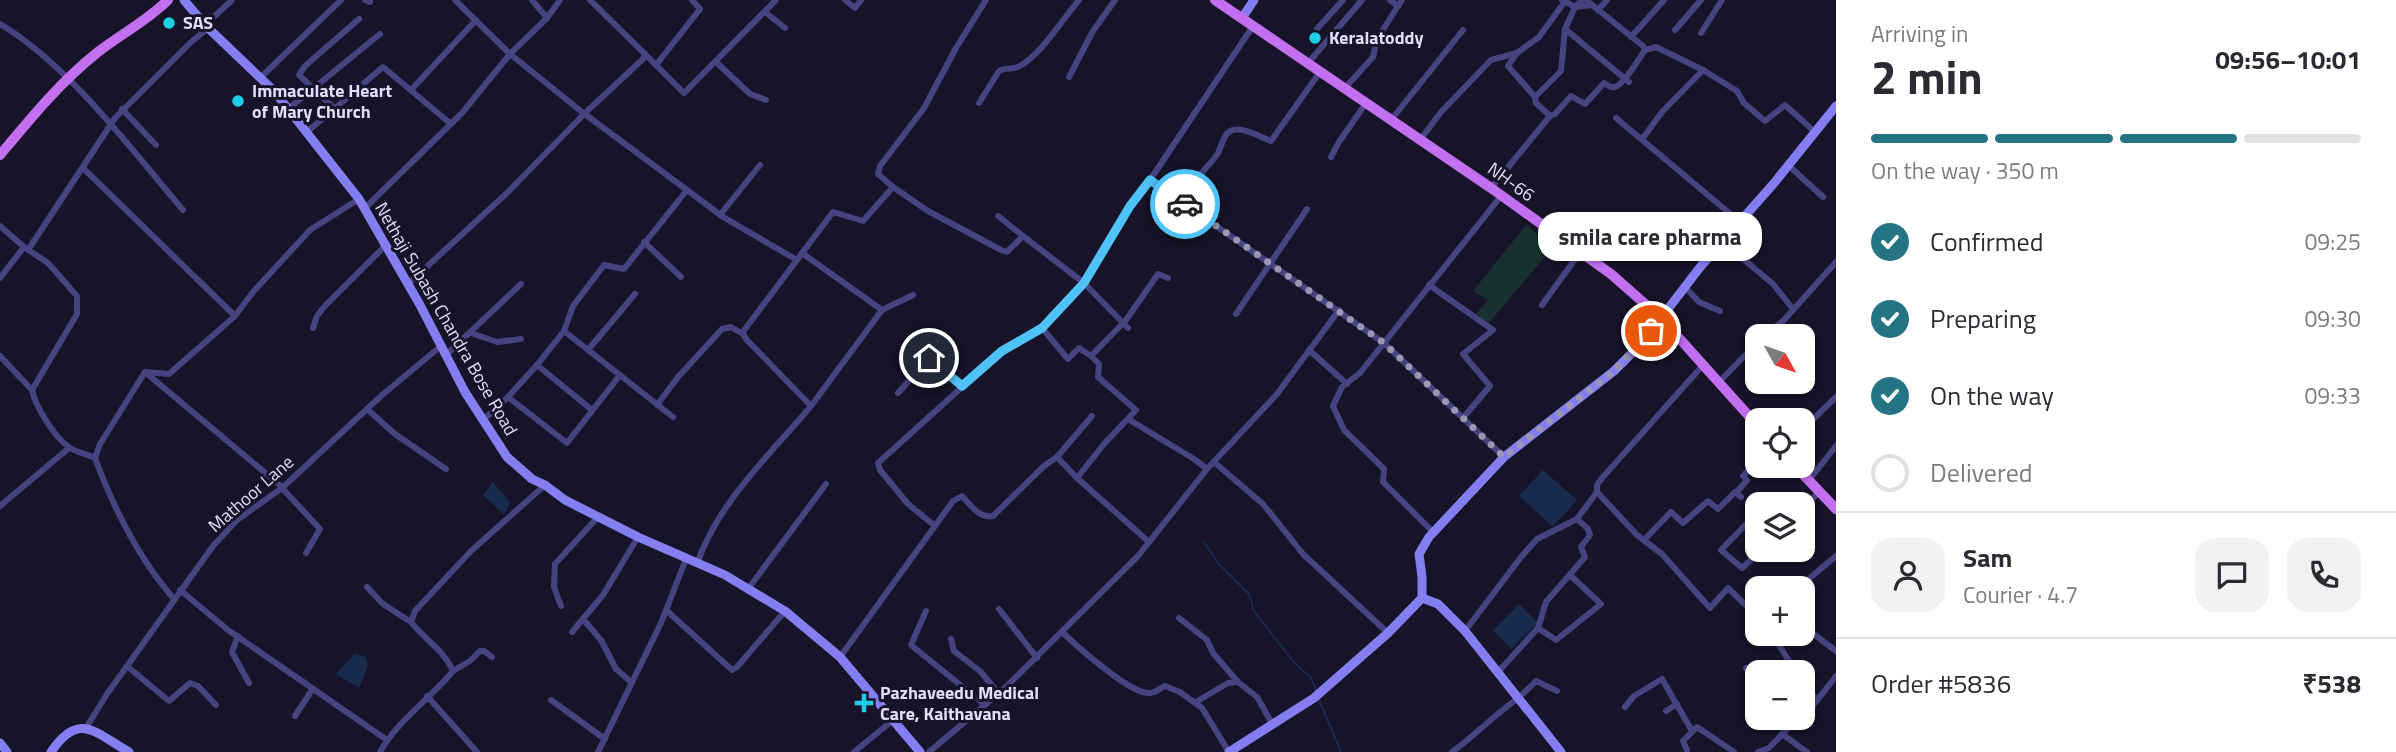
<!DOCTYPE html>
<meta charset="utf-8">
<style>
body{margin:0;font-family:"Titillium Web",sans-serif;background:#f2f2f3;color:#2b2b33;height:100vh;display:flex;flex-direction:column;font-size:26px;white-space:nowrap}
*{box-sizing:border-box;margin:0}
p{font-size:23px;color:#7c7c81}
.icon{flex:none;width:38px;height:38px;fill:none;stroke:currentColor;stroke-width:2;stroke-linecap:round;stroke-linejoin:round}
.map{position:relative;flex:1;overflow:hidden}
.details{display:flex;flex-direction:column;background:#fff;width:560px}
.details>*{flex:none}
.needle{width:46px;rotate:130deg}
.tools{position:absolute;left:1745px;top:324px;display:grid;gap:14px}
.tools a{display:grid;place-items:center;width:70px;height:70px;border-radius:14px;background:#fff;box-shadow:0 2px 5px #0004;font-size:35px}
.pin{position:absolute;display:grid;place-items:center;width:60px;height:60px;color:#fff;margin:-30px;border:4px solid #fff;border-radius:50%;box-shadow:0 2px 7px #0007}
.courier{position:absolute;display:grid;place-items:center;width:70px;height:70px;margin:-35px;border:5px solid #4fc3f7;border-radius:50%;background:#fff;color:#222;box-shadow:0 2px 9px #0007}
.bubble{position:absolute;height:49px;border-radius:21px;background:#fff;box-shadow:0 2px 5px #0004;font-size:23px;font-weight:700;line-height:49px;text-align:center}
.summary em{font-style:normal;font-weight:700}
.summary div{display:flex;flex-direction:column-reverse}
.summary{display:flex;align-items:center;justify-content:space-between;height:119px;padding:0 35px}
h1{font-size:46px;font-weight:700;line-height:52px}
.bar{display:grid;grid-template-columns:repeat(4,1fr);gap:10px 7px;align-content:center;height:84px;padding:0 35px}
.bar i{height:9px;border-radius:5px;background:#e1e1e2}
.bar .active{background:#257484}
.bar p{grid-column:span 4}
.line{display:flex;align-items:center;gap:18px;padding:0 35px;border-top:2px solid #e1e1e2}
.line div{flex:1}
.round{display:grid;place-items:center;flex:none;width:74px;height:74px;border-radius:21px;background:#f2f2f3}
ol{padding:0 35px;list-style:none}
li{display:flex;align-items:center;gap:21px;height:77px}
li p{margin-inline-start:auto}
li .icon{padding:7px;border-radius:50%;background:#257484;color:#fff;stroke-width:4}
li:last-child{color:#7c7c81}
li i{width:38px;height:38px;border:4px solid #e1e1e2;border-radius:50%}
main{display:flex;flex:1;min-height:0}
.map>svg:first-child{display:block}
</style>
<main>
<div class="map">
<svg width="1836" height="752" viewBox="0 0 1836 752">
<rect width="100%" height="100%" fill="#171328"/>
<!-- green -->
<polygon fill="#173131" points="1526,225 1554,246 1488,324 1475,315 1488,300 1473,291"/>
<!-- water -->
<g fill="#172b4d">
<polygon points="1543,470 1577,500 1553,527 1519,496"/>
<polygon points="493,482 510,502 504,515 483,495"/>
<polygon points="1519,604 1538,623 1511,649 1493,630"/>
<polygon points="354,654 365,656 368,666 359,688 336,674"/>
</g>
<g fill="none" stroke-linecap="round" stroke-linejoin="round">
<!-- stream -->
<g stroke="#172b4d" stroke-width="2">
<polyline points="1204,542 1218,563 1249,594 1254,611 1293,661 1311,678 1316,690"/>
<polyline points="1319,700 1341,752"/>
</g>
<!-- street -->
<g stroke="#474381" stroke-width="6">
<polyline points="365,0 370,2"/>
<polyline points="455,0 510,54 547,18 560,0"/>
<polyline points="532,0 547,18"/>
<polyline points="845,0 855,8 861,0"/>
<polyline points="1390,0 1398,6 1402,0"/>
<polyline points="1562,0 1575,7 1592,5"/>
<polyline points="1598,10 1607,0"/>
<polyline points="765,12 785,28"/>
<path d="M0,24c69,41 131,125 183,186"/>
<polyline points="205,25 232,0"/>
<polyline points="1317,29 1343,0"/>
<polyline points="1565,29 1629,82"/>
<polyline points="1675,30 1701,0"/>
<polyline points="1701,33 1722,0"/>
<polyline points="1631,37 1664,0"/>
<polyline points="1645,50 1656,47 1703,70 1737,91 1744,103 1765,121 1785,105 1815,132"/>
<polyline points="1517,53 1508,66 1535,97"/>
<polyline points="645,54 684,93 776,0"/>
<polyline points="716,62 750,94 766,100"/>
<polyline points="1308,63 1362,0"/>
<polyline points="656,65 700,9 692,0"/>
<polyline points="261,77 341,0"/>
<polyline points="1069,77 1093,31 1115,0"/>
<polyline points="1345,88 1373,57 1377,39 1398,6"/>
<polyline points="411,90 476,20"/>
<path d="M979,103l20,-32c7,-4 14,-1 21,-5 22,-13 42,-46 59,-66"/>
<polyline points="122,109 156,145"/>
<polyline points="288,109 380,34"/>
<polyline points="335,109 299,75 305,66 359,19"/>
<path d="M1550,116l5,-2 16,-18 14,8 19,-21c3,2 7,5 11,4 9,-3 24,-28 30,-37l-2,-4 -57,-46"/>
<polyline points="1616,118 1740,222"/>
<polyline points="1391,120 1463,30"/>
<polyline points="307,132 383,67 451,124"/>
<polyline points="1643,138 1662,112 1703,70"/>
<polyline points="1420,140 1441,112 1491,60 1517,53 1539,37 1566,0"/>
<polyline points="1331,157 1339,142 1366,103"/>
<polyline points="1788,165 1823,197"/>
<polyline points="83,168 235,316"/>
<polyline points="1150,180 1384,343 1504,457"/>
<polyline points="893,187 928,211 1001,250 1007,252 1023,236 1084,283 1128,328"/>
<polyline points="1491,188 1550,116 1536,103 1535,97 1561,71 1565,29 1575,7 1582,0"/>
<polyline points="687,190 723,217 797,260"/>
<path d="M1178,200c11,-19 29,-29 40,-47 4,-8 6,-21 15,-23 12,-3 27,7 38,11l49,-69"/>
<polyline points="364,209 462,113 510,54 582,112 687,190 624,269 604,265 573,306 564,331 537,365 508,397 482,421"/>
<polyline points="720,215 760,165"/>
<polyline points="998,216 1023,236"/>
<path d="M0,226l24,21 24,16 29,33v18l-45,76c3,16 23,48 37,57 6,5 18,7 26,11 19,51 43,100 79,141"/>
<polyline points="644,242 681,277"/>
<polyline points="1723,242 1773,284 1793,309"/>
<polyline points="28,250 115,118 190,43 208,28"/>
<polyline points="802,253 882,310"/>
<polyline points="0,278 24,247"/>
<polyline points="408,284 507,193 585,113 643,59 645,54 643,52 590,0"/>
<polyline points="1429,285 1493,330 1463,354 1490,386 1463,418"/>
<polyline points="1685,287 1699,302 1720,311"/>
<polyline points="1542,305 1581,251"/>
<polyline points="1236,314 1307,209"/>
<polyline points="313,328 317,316 324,307 385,246"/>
<polyline points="1042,328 1068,359 1079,348 1091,356"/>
<polyline points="564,331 673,417"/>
<polyline points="471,333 497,342 521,339"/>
<polyline points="1765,336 1784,320 1836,262"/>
<polyline points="588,350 635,294"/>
<polyline points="1309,350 1347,384"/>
<polyline points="447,354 521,284"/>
<polyline points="0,356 32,390"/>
<polyline points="537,365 592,410"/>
<polyline points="145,372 282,487"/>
<polyline points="1719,382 1757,343"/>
<polyline points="898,393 929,358 962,386"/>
<polyline points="508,397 567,443 620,375"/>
<polyline points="657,405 678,377 722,329 731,327 743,334"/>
<polyline points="811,406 882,310 913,295"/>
<polyline points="368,410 395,434 446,469"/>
<polyline points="1128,419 1194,459 1207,469"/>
<polyline points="1802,430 1836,397"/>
<polyline points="1057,457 1077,478"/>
<polyline points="95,458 100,444 145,372 169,374 235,316 253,292 310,230 359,199"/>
<polyline points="1214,462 1263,504 1303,554 1388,633"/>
<polyline points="1809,480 1836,446"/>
<polyline points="282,488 320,529 306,553"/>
<polyline points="1597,492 1637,535 1662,554 1710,608 1728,588 1757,616"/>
<polyline points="1736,493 1747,480 1743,476 1757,461"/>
<polyline points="0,506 69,448"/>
<polyline points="1802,507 1820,492"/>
<polyline points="1757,522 1752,518 1721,550 1742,568 1762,550"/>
<polyline points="935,526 908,504 880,470 878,463 1002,351 1042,328 1084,283 1130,206 1150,180 1253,26"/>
<polyline points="1434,533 1383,482 1384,469 1344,430 1333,406 1342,387 1360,373 1501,196"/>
<polyline points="1644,540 1671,512 1683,523 1708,501 1718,509 1735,492 1741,497"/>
<polyline points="1149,542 1077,478 1104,444 1136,410 1098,377 1099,364 1091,356 1126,320 1158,274 1168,278"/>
<path d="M697,564c21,-62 72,-108 114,-158l-64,-66 -4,-6 2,-5 88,-117 30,9 30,-34 -15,-13 2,-8 44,-58 32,-60 30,-48"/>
<polyline points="367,587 383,604 411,622"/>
<polyline points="1798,588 1836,556"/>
<polyline points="748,589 826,484"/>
<polyline points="180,590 228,630 387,740"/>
<polyline points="561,606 554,587 555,564 597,518"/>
<polyline points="999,609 1037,658"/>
<polyline points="666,610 732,670 737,667 785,611"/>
<polyline points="926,611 911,645 985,705"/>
<polyline points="1179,618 1207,640 1213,653 1238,682"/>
<polyline points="583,619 601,640 616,669 631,682"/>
<polyline points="1802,625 1836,651"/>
<polyline points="1538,628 1556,640 1601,604 1570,575"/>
<polyline points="1465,631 1521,557 1537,539 1577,519"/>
<polyline points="572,632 603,595 638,537"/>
<path d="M1063,633c15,14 68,62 87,60 5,0 10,-5 15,-7l15,6 22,16 27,44"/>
<polyline points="1772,634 1796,672"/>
<polyline points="238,636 232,652 249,683"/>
<polyline points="951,639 954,651 981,672 999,694"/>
<path d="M840,657l113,-156 9,-5c8,8 17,23 31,20l51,-50 13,-9 35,-41"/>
<polyline points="128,667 169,701 190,683 198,686 216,705"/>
<polyline points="1746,668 1757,684"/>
<polyline points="453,671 470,661 480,651 484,651 492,657"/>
<polyline points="1499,671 1538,628 1546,602 1585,557 1581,547 1590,535 1588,529 1577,519 1597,492 1597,485 1602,478 1704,364"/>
<polyline points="1802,681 1817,700"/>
<polyline points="427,696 477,752"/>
<polyline points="551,700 605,739"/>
<polyline points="1196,702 1228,683 1238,682 1257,697 1273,725"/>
<polyline points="1625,707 1634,696 1662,679 1692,731"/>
<polyline points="1666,711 1677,704"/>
<polyline points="295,716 312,690"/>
<polyline points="1781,718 1788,728"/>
<polyline points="86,728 107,694 213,546 237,520 282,488 381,396 442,345"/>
<polyline points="1782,734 1807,752"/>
<polyline points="1687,750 1683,741 1697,727 1734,752"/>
<path d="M380,752c18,-32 50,-53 73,-81 -9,-21 -28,-31 -42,-49l4,-11 56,-60 74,-66"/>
<polyline points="598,752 661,623 686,559"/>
<polyline points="854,752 893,720"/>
<polyline points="929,752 1005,688 1138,556 1207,469 1277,394 1339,310"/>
<path d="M1452,752c17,-12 31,-26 47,-39 13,-10 25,-19 37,-32l21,10"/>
<polyline points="1758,752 1769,748 1788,728 1805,716 1836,676"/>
</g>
<!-- secondary -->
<g stroke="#847ff1" stroke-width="9">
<polyline points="184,0 205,25 274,91 359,199 420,305 465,392 507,457 532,479 545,485 565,500 638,537 725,575 785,611 840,657 920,752"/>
<polyline points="1242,18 1254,0"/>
<polyline points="1422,598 1422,577 1419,554 1429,537 1504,457 1614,371 1641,344 1701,266 1775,182 1836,106"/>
<polyline points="1422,598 1438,604 1465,631 1561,752"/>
<polyline points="0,743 7,752"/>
<path d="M51,752c28,-41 43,-20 78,0"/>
<polyline points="1229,752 1314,698 1388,633 1422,598"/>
</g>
<!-- primary -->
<g stroke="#c370f0" stroke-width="10">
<polyline points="1215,0 1491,188 1611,274 1661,318 1757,425"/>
<path d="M0,155c30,-36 60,-73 98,-103 23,-18 49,-31 70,-52"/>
<polyline points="1795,466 1836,509"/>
</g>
</g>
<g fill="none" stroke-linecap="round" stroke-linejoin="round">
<!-- done -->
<polyline stroke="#9b96b1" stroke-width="7" stroke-dasharray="0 12.6" points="1185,204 1384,343 1504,457 1614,371 1651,331"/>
<!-- route -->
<polyline stroke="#4fc3f7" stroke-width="9" points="929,358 962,386 1002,351 1042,328 1084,283 1130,206 1150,180 1185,204"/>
</g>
<!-- markers -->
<g fill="#1ecee7" stroke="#171328" stroke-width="2.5">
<circle cx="169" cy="23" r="7"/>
<circle cx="1315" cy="38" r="7"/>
<circle cx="238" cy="101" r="7"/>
<path d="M860.5 692.5h7v7h7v7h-7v7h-7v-7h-7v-7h7z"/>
</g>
<g text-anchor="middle" stroke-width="6" stroke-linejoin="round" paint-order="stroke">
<!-- poi labels -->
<g font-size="18" font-weight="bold" fill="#e2ddfb" stroke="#171328" text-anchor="start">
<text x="183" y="29">SAS</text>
<text x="1329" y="44">Keralatoddy</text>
<text x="252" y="97">Immaculate Heart<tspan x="252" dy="21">of Mary Church</tspan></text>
<text x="880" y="699">Pazhaveedu Medical<tspan x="880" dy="21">Care, Kaithavana</tspan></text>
</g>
<!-- street labels -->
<g font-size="18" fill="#e2ddfb" stroke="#171328">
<text transform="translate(1511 182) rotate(36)" y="6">NH-66</text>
<text transform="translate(446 319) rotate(60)" y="6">Nethaji Subash Chandra Bose Road</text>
<text transform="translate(251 494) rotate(-41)" y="6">Mathoor Lane</text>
</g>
</g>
</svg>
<div class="tools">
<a><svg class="needle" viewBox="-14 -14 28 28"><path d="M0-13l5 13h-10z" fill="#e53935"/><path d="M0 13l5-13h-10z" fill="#7c7c81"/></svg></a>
<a><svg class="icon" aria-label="locate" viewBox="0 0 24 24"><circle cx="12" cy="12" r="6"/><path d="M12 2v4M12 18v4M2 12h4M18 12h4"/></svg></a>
<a><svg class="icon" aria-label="layers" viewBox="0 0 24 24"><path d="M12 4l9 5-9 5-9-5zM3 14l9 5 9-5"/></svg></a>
<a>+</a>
<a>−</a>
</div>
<div class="pin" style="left:1651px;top:331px;background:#ea580c"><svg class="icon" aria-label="bag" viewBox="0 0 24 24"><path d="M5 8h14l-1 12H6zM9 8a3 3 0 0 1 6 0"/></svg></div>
<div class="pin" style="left:929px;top:358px;background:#1f2937"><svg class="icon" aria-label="home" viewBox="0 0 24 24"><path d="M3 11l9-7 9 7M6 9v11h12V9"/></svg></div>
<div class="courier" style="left:1185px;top:204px"><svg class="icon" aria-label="car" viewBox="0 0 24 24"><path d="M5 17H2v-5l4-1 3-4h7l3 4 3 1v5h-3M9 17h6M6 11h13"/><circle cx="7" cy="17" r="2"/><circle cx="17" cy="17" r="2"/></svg></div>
<div class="bubble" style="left:1538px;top:212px;width:224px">smila care pharma</div>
</div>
<section class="details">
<div class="summary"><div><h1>2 min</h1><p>Arriving in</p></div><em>09:56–10:01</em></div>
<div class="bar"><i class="active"></i><i class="active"></i><i class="active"></i><i></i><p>On the way · 350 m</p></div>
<ol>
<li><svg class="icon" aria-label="check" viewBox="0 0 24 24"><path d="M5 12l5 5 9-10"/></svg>Confirmed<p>09:25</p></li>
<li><svg class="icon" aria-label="check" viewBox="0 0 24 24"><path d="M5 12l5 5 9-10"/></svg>Preparing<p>09:30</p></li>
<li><svg class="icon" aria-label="check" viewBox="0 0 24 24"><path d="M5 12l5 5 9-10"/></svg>On the way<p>09:33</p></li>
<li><i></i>Delivered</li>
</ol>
<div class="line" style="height:126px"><a class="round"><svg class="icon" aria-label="person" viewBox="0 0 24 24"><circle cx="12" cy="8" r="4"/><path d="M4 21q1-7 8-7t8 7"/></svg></a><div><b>Sam</b><p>Courier · 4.7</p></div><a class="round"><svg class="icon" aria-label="chat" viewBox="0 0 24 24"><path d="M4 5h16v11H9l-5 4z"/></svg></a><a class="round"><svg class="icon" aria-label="phone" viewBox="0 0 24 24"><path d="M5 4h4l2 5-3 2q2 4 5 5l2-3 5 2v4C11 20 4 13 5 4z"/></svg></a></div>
<div class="line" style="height:91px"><div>Order #5836</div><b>₹538</b></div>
</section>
</main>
